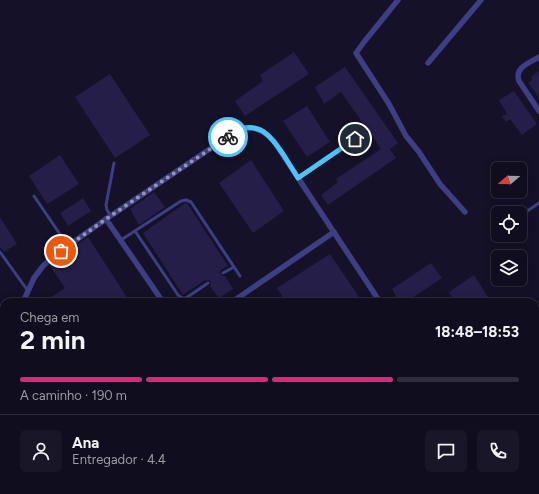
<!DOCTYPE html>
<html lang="pt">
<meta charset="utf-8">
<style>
body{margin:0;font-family:Figtree,sans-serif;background:#181627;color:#f1f3f6;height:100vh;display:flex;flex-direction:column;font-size:15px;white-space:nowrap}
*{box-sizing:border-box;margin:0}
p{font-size:13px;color:#9b9ca4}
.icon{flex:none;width:22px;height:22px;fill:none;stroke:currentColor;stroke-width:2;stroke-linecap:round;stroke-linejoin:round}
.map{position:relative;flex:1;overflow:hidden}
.panel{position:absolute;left:0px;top:298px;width:539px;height:196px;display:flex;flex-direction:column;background:#0f0d1e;border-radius:12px 12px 0 0;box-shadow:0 2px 10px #0003,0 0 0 1px #2f2d3c}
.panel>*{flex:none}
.needle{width:26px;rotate:251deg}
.buttons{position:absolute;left:491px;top:162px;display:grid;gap:8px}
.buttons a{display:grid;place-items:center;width:36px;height:36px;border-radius:6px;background:#0f0d1e;box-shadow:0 2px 10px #0003,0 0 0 1px #2f2d3c;font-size:20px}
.pin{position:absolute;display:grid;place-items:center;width:34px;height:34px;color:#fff;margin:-17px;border:2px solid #fff;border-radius:50%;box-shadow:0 1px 4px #0007}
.courier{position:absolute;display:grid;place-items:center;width:40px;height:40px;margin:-20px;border:3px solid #4fc3f7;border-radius:50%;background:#fff;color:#222;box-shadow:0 1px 5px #0007}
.head em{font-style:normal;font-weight:700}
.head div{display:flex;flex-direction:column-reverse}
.head{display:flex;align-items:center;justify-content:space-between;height:68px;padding:0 20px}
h1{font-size:26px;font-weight:700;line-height:30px}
.bar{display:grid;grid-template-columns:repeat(4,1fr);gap:6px 4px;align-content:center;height:48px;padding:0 20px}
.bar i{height:5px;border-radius:3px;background:#2f2d3c}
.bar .on{background:#db2777}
.bar p{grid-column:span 4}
.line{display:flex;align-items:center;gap:10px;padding:0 20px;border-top:1px solid #2f2d3c}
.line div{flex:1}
.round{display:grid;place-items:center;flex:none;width:42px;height:42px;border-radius:6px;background:#181627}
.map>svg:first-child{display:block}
</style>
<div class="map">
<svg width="539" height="494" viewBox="0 0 539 494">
<rect width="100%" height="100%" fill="#141128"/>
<!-- building -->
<g fill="#251e48">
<polygon points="294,52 309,74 245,116 235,101 263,81 260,75"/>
<polygon points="345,67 398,143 390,149 396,158 328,205 321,195 338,182 336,179 381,149 341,92 324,104 315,87"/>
<polygon points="539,71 539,97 528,83 532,80 531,77"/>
<polygon points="110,74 150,135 115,158 75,97"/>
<polygon points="514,91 537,124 522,135 510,119 506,122 502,116 507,114 499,100"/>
<polygon points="307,106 330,142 307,157 283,121"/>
<polygon points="60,155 79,184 47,204 29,176"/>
<polygon points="251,160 284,211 253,233 219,183"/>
<polygon points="154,192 165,207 139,225 130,209"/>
<polygon points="83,198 91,211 68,226 60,213"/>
<polygon points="185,203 187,203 228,266 221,270 220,273 222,276 225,276 233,289 219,298 210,286 211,283 210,281 208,280 206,281 205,280 183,295 143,233"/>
<polygon points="0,217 17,244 4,252 0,247"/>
<polygon points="88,237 130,302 44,302 65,288 50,266 58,258"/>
<polygon points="330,254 359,297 351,302 286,302 277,288"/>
<polygon points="431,263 442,278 406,302 399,302 392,289"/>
<polygon points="474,275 491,302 455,302 449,292"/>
</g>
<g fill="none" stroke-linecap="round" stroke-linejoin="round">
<!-- lane -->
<g stroke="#3f3e84" stroke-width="3">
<polyline points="298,178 355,139"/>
<polyline points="34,196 68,246"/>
<polyline points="111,216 107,210 106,205 114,163"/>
<polyline points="520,216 539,203"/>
<polyline points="135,231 178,295 182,298 186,298 208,283"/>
<polyline points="121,240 181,201 186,200 191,202 240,276"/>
<polyline points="0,252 28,291"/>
<polyline points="223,273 234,267"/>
<polyline points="464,490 466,494"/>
<polyline points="447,494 453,490"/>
</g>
<!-- street -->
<g stroke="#3f3e84" stroke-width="5.5">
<polyline points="398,0 364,42 356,53 389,104 406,136 419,152 440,184 465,212"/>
<path d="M539,57c-10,6 -25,11 -20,24l20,30"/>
<polyline points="428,63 481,0"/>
<polyline points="106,219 163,302"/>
<path d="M23,302l11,-24 9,-12 12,-11 51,-36 123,-83c18,-11 28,-11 44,4l107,162"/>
<polyline points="232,302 334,232"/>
<polyline points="0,335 4,332"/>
<polyline points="535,345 539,342"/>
<polyline points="288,490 291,494"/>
<polyline points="507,490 510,494"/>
<polyline points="113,494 119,490"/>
</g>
</g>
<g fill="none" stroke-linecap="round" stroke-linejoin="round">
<!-- done -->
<polyline stroke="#9793b2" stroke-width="4" stroke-dasharray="0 7.2" points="61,251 106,219 228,137"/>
<!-- route -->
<path stroke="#4fc3f7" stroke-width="5" d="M228,137c5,-3 10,-7 16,-9 19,-4 30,13 39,26 5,8 10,16 15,24l57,-39"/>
</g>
</svg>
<div class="buttons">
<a><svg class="needle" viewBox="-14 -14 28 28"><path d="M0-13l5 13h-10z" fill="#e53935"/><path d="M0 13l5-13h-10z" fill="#9b9ca4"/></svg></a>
<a><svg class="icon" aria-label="locate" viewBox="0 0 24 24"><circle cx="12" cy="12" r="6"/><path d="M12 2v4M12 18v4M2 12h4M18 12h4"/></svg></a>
<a><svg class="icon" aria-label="layers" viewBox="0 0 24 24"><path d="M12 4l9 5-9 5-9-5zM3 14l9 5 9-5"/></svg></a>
</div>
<div class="pin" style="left:61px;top:251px;background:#ea580c"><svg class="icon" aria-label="bag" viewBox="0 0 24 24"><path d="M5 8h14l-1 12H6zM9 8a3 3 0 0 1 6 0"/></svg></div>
<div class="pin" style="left:355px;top:139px;background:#1f2937"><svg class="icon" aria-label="home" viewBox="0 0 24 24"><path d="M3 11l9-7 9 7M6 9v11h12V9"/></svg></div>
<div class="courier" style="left:228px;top:137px"><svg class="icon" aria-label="bike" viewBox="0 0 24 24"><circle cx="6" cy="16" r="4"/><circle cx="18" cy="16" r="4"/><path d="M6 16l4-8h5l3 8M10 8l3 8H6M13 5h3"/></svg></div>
<section class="panel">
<div class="head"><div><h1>2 min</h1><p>Chega em</p></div><em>18:48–18:53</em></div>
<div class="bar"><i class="on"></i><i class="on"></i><i class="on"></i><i></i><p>A caminho · 190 m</p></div>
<div class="line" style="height:72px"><a class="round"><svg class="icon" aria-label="person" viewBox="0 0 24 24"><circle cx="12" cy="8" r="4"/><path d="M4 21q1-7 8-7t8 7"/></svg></a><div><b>Ana</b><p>Entregador · 4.4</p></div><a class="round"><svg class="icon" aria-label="chat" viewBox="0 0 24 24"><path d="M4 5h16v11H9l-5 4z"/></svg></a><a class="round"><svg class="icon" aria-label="phone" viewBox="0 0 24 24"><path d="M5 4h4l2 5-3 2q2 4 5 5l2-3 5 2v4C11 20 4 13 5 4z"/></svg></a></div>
</section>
</div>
